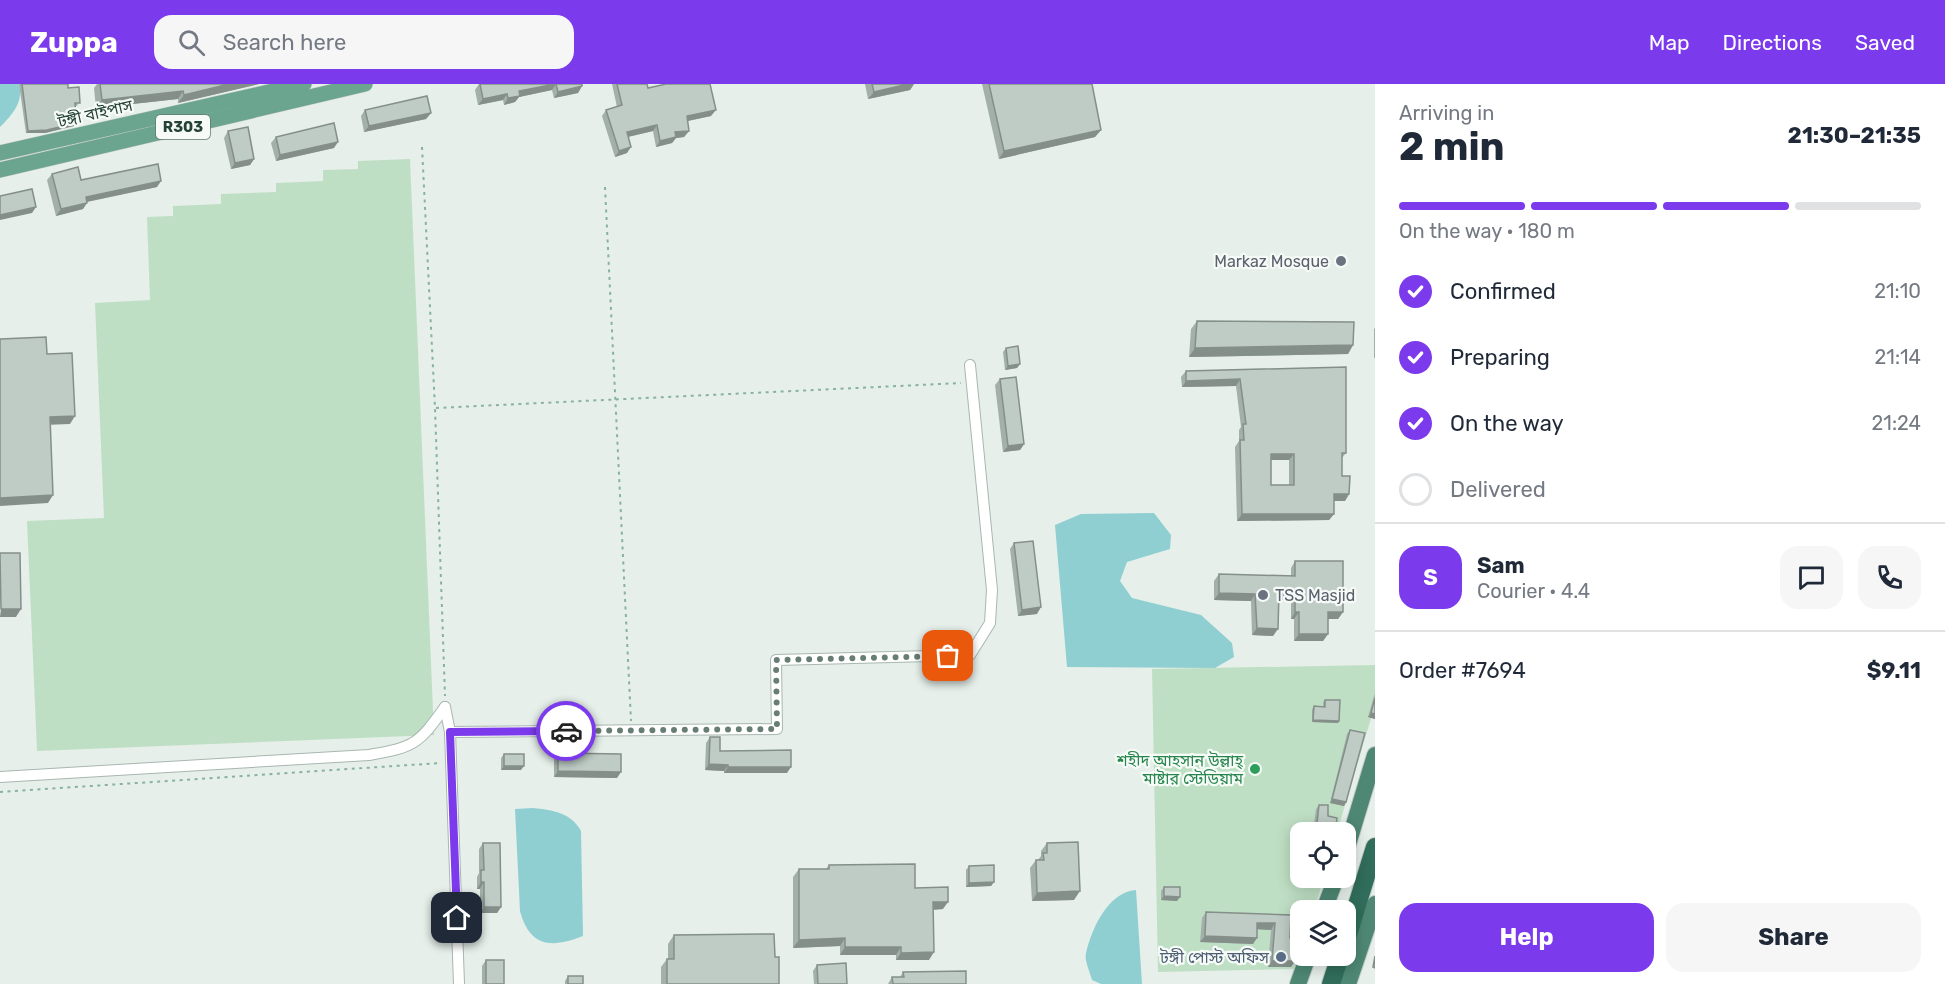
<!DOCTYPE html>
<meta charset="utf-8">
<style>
body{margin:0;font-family:Rubik,"Noto Sans Bengali",sans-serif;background:#f6f6f7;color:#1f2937;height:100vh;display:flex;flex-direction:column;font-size:22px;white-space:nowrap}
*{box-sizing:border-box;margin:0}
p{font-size:20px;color:#747a83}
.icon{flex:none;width:33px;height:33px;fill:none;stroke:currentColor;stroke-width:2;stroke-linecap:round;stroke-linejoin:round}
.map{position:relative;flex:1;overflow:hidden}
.sheet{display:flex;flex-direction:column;background:#fff;width:570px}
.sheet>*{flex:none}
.buttons{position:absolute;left:1290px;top:738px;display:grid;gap:12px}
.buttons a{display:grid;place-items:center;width:66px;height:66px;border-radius:12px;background:#fff;box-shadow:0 3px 15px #0003;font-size:30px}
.pin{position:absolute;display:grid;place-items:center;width:51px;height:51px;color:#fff;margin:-26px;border-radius:12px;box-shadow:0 3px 9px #0006}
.courier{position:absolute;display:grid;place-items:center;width:60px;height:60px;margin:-30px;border:4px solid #7c3aed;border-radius:50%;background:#fff;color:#222;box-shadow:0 2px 8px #0007}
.summary em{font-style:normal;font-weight:700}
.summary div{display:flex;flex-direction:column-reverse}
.summary{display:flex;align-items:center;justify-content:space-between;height:102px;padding:0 24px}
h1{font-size:39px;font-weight:700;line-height:45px}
.bar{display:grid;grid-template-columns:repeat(4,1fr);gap:9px 6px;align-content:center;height:72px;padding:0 24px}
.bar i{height:8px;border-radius:4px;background:#e0e1e3}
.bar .current{background:#7c3aed}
.bar p{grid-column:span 4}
.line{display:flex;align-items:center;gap:15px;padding:0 24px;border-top:2px solid #e0e1e3}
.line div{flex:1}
.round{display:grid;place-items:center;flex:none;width:63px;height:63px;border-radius:18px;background:#f6f6f7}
ol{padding:0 24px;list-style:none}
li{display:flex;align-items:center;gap:18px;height:66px}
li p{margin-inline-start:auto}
li .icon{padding:6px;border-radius:50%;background:#7c3aed;color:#fff;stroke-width:4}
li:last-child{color:#747a83}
li i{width:33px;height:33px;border:3px solid #e0e1e3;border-radius:50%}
.cta{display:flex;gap:12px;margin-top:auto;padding:12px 24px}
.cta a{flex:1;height:69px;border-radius:18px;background:#7c3aed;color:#fff;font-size:24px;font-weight:700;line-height:69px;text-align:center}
.cta a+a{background:#f6f6f7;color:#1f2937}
header{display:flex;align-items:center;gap:36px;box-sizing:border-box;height:84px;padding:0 30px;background:#7c3aed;color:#fff}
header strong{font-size:28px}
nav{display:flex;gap:33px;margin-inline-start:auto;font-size:21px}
.search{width:420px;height:54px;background:#f6f6f7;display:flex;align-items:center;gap:15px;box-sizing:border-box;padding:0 21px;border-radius:18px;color:#747a83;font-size:22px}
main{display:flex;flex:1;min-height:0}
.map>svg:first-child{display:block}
</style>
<header>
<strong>Zuppa</strong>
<div class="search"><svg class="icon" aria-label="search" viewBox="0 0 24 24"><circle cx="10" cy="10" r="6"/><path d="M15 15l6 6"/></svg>Search here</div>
<nav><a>Map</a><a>Directions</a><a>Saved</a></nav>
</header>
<main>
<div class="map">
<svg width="1375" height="900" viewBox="0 0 1375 900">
<rect width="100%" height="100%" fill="#e6efea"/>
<!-- green -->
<g fill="#bfdfc4">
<polygon points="410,75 434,651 37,667 27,437 104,434 95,219 150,216 147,133 173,132 173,122 221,120 221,110 276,108 276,99 323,97 323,86 358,85 358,77"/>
<polygon points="1375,581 1375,621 1337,748 1300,748 1300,794 1324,794 1314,826 1300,826 1300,872 1297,885 1158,888 1152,585"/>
</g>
<!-- water -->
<g fill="#8fcfd2">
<path d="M0,0h19c5,18 -7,31 -19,43z"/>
<polygon points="1154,429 1171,451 1170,465 1127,478 1120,497 1132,514 1201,531 1232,559 1234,573 1215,584 1067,583 1055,441 1081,430"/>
<path d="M533,724c20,2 38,5 48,23l2,105c-31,12 -53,12 -63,-25l-5,-102z"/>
<path d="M1136,806l6,94h-41l-9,-4c-2,-8 -8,-20 -6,-27 6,-25 22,-61 50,-63z"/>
</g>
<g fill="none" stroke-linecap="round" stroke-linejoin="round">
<!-- minor casing -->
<g stroke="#a8b7b0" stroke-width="12">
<g id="minor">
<polyline points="445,623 450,648"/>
<path d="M0,693l369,-22c45,-8 49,-10 76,-48"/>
<polyline points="459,900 450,648 777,645 776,576 970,571 990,539 992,506 970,281"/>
</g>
</g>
<!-- primary casing -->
<g stroke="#c2cac7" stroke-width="16">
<g id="primary">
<polyline points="0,69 304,0"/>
<polyline points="0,86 365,0"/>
</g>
</g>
<!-- trunk casing -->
<g stroke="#c2cac7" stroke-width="18">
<g id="trunk">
<polyline points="1346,767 1375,671"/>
<polyline points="1324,826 1336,794"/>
<polyline points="1298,900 1308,872"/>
<polyline points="1348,900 1375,820"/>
</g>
</g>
<!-- motorway casing -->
<g stroke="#c2cac7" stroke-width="20">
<g id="motorway">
<polyline points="1346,857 1375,763"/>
<polyline points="1331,900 1340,872"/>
</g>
</g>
<!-- path -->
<g stroke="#87b29f" stroke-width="2" stroke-dasharray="3 4.5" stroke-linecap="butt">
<polyline points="422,63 435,324 445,612"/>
<polyline points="605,103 631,637"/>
<polyline points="436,324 961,299"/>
<polyline points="0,708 440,679"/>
</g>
<!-- minor -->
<use href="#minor" stroke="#fff" stroke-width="10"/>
<!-- primary -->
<use href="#primary" stroke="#6ba48f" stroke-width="15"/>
<!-- trunk -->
<use href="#trunk" stroke="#4e8874" stroke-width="16"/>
<!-- motorway -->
<use href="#motorway" stroke="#306d5a" stroke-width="18"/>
</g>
<!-- wall -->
<g fill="#a3afa9" fill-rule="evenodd">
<polygon points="19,0 68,0 68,4 78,21 76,22 76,39 74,42 45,49 26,49"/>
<polygon points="97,0 259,0 178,19 178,15 96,24 94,4"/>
<polygon points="479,0 582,0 582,2 578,9 554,14 552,6 519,13 515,18 504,21 503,16 478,21 475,6"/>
<polygon points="612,0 647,0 648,4 711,32 687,37 689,47 684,53 676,54 672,59 656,63 653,47 628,53 627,69 615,73 602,32 606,26 617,23"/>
<polygon points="865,0 914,0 910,6 868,15"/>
<polygon points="982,0 1092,0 1101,46 1095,53 999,75"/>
<polygon points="365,26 431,29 426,35 364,48 361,32"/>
<polygon points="228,47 254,75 250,81 231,85 224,54"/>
<polygon points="276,53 334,64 276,77 271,59"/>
<polygon points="52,90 81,96 157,103 87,118 83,125 56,132 47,96"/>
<polygon points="1197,237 1353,261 1348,270 1189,273 1191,245"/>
<polygon points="1375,244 1375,274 1374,274 1374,245"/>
<polygon points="1006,264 1020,280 1017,284 1005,286 1003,268"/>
<path d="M1346,283v86l-4,5v18l7,18 -4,7h-11v13l-5,6 -92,1 -2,-74 4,-6v-11l2,-3 -5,-41 -54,1 -1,-10 5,-6zM1271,376h18v25h-18z"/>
<polygon points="1000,295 1024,360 1020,366 1003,368 995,301"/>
<polygon points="1014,459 1037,530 1018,532 1010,465"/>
<polygon points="1295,477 1343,528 1338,535 1328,535 1328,550 1323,557 1294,557 1294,535 1291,535 1291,516 1279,516 1273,552 1252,551 1251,517 1214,516 1214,497 1219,490 1291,492 1291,484"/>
<polygon points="1375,610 1375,635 1368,633 1374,612"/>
<polygon points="1325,616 1339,637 1338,639 1312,638 1312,625 1314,622 1323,623 1323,618"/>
<polygon points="1350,646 1346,718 1344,722 1330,719 1347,650"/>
<polygon points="710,653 720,667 787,689 724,689 724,687 705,686 706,659"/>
<polygon points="558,669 617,694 554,693 554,675"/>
<polygon points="504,670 521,686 501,686 501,674"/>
<polygon points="1319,721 1328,732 1335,748 1313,748 1316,725"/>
<polygon points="483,759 501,823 497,829 480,829 480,805 477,805 477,793 479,789 479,765"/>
<polygon points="1047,759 1074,816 1032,817 1030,784 1036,776 1038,776 1041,772 1041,767"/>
<polygon points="829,781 915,804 943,825 933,826 929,876 896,876 896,871 840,871 840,862 793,864 793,793 799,785 826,785"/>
<polygon points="969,782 994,798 991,802 966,803 966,786"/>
<polygon points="1164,803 1177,817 1161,816 1161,807"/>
<polygon points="1206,828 1291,831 1290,854 1295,877 1291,883 1268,883 1271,846 1257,845 1253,860 1200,858 1202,834"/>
<polygon points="674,851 775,873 779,900 661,900 661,883 667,875 668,875 668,860"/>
<polygon points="486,876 504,900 482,900 482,882"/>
<polygon points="817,881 847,900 814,900 813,887"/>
<polygon points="903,888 966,900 888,900 892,893 900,893"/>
<polygon points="568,892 583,900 565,900 565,897"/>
</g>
<!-- shaded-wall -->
<g fill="#858f8a">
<polygon points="229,0 259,0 178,19 184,11"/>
<polygon points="556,0 552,6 519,13 515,18 504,21 508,14 519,7"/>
<polygon points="908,0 914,0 910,6 868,15 874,8"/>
<polygon points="582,2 578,9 554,14 558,8"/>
<polygon points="183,7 178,15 96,24 102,16"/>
<polygon points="507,10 503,16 478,21 483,15"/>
<polygon points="716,26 711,32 683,38 687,32"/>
<polygon points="431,29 426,35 364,48 369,42"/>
<polygon points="76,39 74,42 45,49 26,49 28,47"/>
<polygon points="657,41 653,47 623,54 627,48"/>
<polygon points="1101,46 1095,53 999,75 1004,67"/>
<polygon points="689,47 684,53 676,54 672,59 656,63 660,57 675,48"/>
<polygon points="338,58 334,64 276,77 280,71"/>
<polygon points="631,63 627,69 615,73 619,67"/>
<polygon points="254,75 250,81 231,85 235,79"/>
<polygon points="161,97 157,103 81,119 86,113"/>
<polygon points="87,119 83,125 56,132 61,125"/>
<polygon points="36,123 32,129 0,136 0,131"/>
<polygon points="1353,261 1348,270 1189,273 1195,264"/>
<polygon points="1020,280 1017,284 1005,286 1008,282"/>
<polygon points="1240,295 1236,302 1182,303 1186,297"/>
<polygon points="75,332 70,340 44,341 50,333"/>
<polygon points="1024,360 1020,366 1003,368 1008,362"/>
<polygon points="1271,370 1294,370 1289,376 1266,376"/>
<polygon points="1334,410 1349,410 1345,417 1329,417"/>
<polygon points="53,411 48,419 0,422 0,414"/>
<polygon points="1242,430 1334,430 1329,436 1237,437"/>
<polygon points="1219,509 1255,510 1251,517 1214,516"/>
<polygon points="1279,509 1295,509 1291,516 1274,516"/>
<polygon points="1041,523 1037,530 1018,532 1022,526"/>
<polygon points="1,525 21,525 16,533 0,533"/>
<polygon points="1295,528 1299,528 1294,535 1291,535"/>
<polygon points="1328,528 1343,528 1338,535 1323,535"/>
<polygon points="1257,544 1278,545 1273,552 1252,551"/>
<polygon points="1299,550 1328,550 1323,557 1294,557"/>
<polygon points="1371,629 1375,630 1375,635 1368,633"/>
<polygon points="1313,636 1339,637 1338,639 1312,638"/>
<polygon points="709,680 728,681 724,687 705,686"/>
<polygon points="504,682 524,682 521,686 501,686"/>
<polygon points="728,683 791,683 787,689 724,689"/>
<polygon points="558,687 621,688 617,694 554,693"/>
<polygon points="1332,715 1346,718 1344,722 1330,719"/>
<polygon points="481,798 484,798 480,805 477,805"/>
<polygon points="994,798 991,802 966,803 969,799"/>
<polygon points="1080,807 1074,816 1032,817 1037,809"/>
<polygon points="1164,812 1180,813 1177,817 1161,816"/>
<polygon points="933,818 948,818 943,825 928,826"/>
<polygon points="484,823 501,823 497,829 480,829"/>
<polygon points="1257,839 1275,839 1271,846 1253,845"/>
<polygon points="1205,852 1257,854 1253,860 1200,858"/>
<polygon points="845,854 840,862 793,864 799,856"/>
<polygon points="845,863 901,863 896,871 840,871"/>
<polygon points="934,868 929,876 896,876 901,869"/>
<polygon points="1272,877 1295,877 1291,883 1268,883"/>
</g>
<!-- building -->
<g fill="#beccc5" stroke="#858f8a" stroke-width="1.5" fill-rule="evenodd">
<polygon points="22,0 68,0 68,4 79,3 80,19 75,19 76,39 47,46 28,47"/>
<polygon points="100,0 229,0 184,11 183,7 102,16"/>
<polygon points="480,0 555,0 519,7 520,12 508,14 507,10 483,15"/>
<polygon points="556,0 582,0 582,2 558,8"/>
<polygon points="617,0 647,0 648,4 666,0 710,0 716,26 687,32 689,47 675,48 676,53 660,57 657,41 627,48 631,63 619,67 606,26 622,21"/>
<polygon points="872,0 908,0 874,8"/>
<polygon points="989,0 1092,0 1101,46 1004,67"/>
<polygon points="427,12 431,29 369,42 365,26"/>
<polygon points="334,39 338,58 280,71 276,53"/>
<polygon points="248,43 254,75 235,79 228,47"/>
<polygon points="158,80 161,97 86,113 87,119 61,125 52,90 78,83 81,96"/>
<polygon points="32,105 36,123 0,131 0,112"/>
<polygon points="1197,237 1354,238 1353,261 1195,264"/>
<polygon points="46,253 47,270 72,269 75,332 50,333 53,411 0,414 0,255"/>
<polygon points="1018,262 1020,280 1008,282 1006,264"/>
<path d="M1346,283v86h-4v23h8l-1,18h-15v20h-92l-2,-74h4l-1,-16h3l-6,-45 -54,2v-10zM1271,370h23v31h-23z"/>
<polygon points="1016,293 1024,360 1008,362 1000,295"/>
<polygon points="1033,457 1041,523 1022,526 1014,459"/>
<polygon points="0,469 20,469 21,525 1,525"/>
<polygon points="1295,477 1343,477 1343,528 1328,528 1328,550 1299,550 1299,528 1295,528 1295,509 1279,509 1278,545 1257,544 1255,510 1219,509 1219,490 1295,492"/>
<polygon points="1375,614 1375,630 1371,629"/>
<polygon points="1325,616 1340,616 1339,637 1313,636 1314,622 1325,623"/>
<polygon points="1350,646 1365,649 1346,718 1332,715"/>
<polygon points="710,653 720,653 720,667 791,666 791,683 728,683 728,681 709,680"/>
<polygon points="558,669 621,670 621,688 558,687"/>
<rect x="504" y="670" width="20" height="12"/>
<polygon points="1319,721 1328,721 1328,732 1337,734 1335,748 1316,748"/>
<polygon points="1078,758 1080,807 1037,809 1036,776 1044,776 1043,769 1047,769 1047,759"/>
<polygon points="483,759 500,759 501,823 484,823 484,798 481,798 481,786 484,786"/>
<polygon points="915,780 915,804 948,803 948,818 933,818 934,868 901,869 901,863 845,863 845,854 799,856 799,785 829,785 829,781"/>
<polygon points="994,781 994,798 969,799 969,782"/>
<polygon points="1164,803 1180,803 1180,813 1164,812"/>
<polygon points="1206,828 1291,831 1290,854 1300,856 1295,877 1272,877 1275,839 1257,839 1257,854 1205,852"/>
<polygon points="774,850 775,873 779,873 779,900 667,900 667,875 674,875 674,851"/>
<polygon points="1375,872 1375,884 1373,883"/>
<rect x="486" y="876" width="18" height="24"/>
<polygon points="846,879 847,900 818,900 817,881"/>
<polygon points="966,887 966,900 893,900 892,893 904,893 903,888"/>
<rect x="568" y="892" width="15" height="8"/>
</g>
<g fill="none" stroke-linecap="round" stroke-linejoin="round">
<!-- done -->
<polyline stroke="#687e75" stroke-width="6" stroke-dasharray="0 10.8" points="566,647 777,645 776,576 948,572"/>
<!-- route -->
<polyline stroke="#7c3aed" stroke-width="8" points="457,834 450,648 566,647"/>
</g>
<!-- markers -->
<g fill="#6b7280" stroke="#f7fbf8" stroke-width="2">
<circle cx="1341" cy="177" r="6"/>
<circle cx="1263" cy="511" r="6"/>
</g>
<circle fill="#2e9e5b" stroke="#f7fbf8" stroke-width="2" cx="1255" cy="685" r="6"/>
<circle fill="#5c6f8a" stroke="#f7fbf8" stroke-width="2" cx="1281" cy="873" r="6"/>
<g text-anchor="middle" stroke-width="4.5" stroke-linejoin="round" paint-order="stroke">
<!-- shield labels -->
<rect fill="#f7fbf8" stroke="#637970" stroke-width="1.5" x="156" y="31" width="54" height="24" rx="4.5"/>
<g font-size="15" font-weight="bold" fill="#244136">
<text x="183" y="48">R303</text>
</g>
<!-- street labels -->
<g font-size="16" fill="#244136" stroke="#f7fbf8">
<text transform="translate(95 29) rotate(-13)" y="6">টঙ্গী বাইপাস</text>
</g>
<!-- worship labels -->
<g font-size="16" fill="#5b616d" stroke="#f7fbf8" text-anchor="end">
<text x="1329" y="183">Markaz Mosque</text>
<text x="1275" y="517" text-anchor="start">TSS Masjid</text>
</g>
<!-- leisure labels -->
<g font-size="16" fill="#27864d" stroke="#f7fbf8" text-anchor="end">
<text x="1243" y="682">শহীদ আহসান উল্লাহ্‌<tspan x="1243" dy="18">মাষ্টার স্টেডিয়াম</tspan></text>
</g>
<!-- service labels -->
<g font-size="16" fill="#4e5e75" stroke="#f7fbf8" text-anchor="end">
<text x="1269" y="879">টঙ্গী পোস্ট অফিস</text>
</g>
</g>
</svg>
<div class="buttons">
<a><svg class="icon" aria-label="locate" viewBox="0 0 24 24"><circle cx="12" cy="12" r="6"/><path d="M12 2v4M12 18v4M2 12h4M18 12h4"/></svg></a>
<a><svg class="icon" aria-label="layers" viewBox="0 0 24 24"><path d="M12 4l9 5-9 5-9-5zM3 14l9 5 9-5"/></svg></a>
</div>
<div class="pin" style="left:948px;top:572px;background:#ea580c"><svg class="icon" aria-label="bag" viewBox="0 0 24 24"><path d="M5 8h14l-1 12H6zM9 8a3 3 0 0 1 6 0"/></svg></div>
<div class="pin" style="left:457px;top:834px;background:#1f2937"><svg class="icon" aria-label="home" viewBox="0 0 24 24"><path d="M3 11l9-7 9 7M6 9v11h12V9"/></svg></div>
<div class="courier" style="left:566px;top:647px"><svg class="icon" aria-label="car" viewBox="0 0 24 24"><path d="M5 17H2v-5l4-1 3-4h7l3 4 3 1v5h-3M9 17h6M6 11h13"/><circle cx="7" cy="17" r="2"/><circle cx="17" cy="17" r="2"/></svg></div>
</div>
<section class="sheet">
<div class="summary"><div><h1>2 min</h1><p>Arriving in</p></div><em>21:30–21:35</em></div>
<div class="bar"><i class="current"></i><i class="current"></i><i class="current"></i><i></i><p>On the way · 180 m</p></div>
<ol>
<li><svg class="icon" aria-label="check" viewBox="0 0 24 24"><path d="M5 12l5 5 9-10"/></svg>Confirmed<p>21:10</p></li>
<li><svg class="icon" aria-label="check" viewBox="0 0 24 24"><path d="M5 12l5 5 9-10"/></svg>Preparing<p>21:14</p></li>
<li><svg class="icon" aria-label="check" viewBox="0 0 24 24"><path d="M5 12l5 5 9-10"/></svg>On the way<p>21:24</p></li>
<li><i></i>Delivered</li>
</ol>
<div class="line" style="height:108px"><b class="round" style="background:#7c3aed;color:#fff">S</b><div><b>Sam</b><p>Courier · 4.4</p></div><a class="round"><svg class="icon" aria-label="chat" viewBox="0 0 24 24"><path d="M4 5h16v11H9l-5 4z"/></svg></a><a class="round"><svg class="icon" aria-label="phone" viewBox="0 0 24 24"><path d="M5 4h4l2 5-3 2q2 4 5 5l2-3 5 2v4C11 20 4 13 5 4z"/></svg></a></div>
<div class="line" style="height:78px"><div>Order #7694</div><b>$9.11</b></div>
<div class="cta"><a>Help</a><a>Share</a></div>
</section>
</main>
